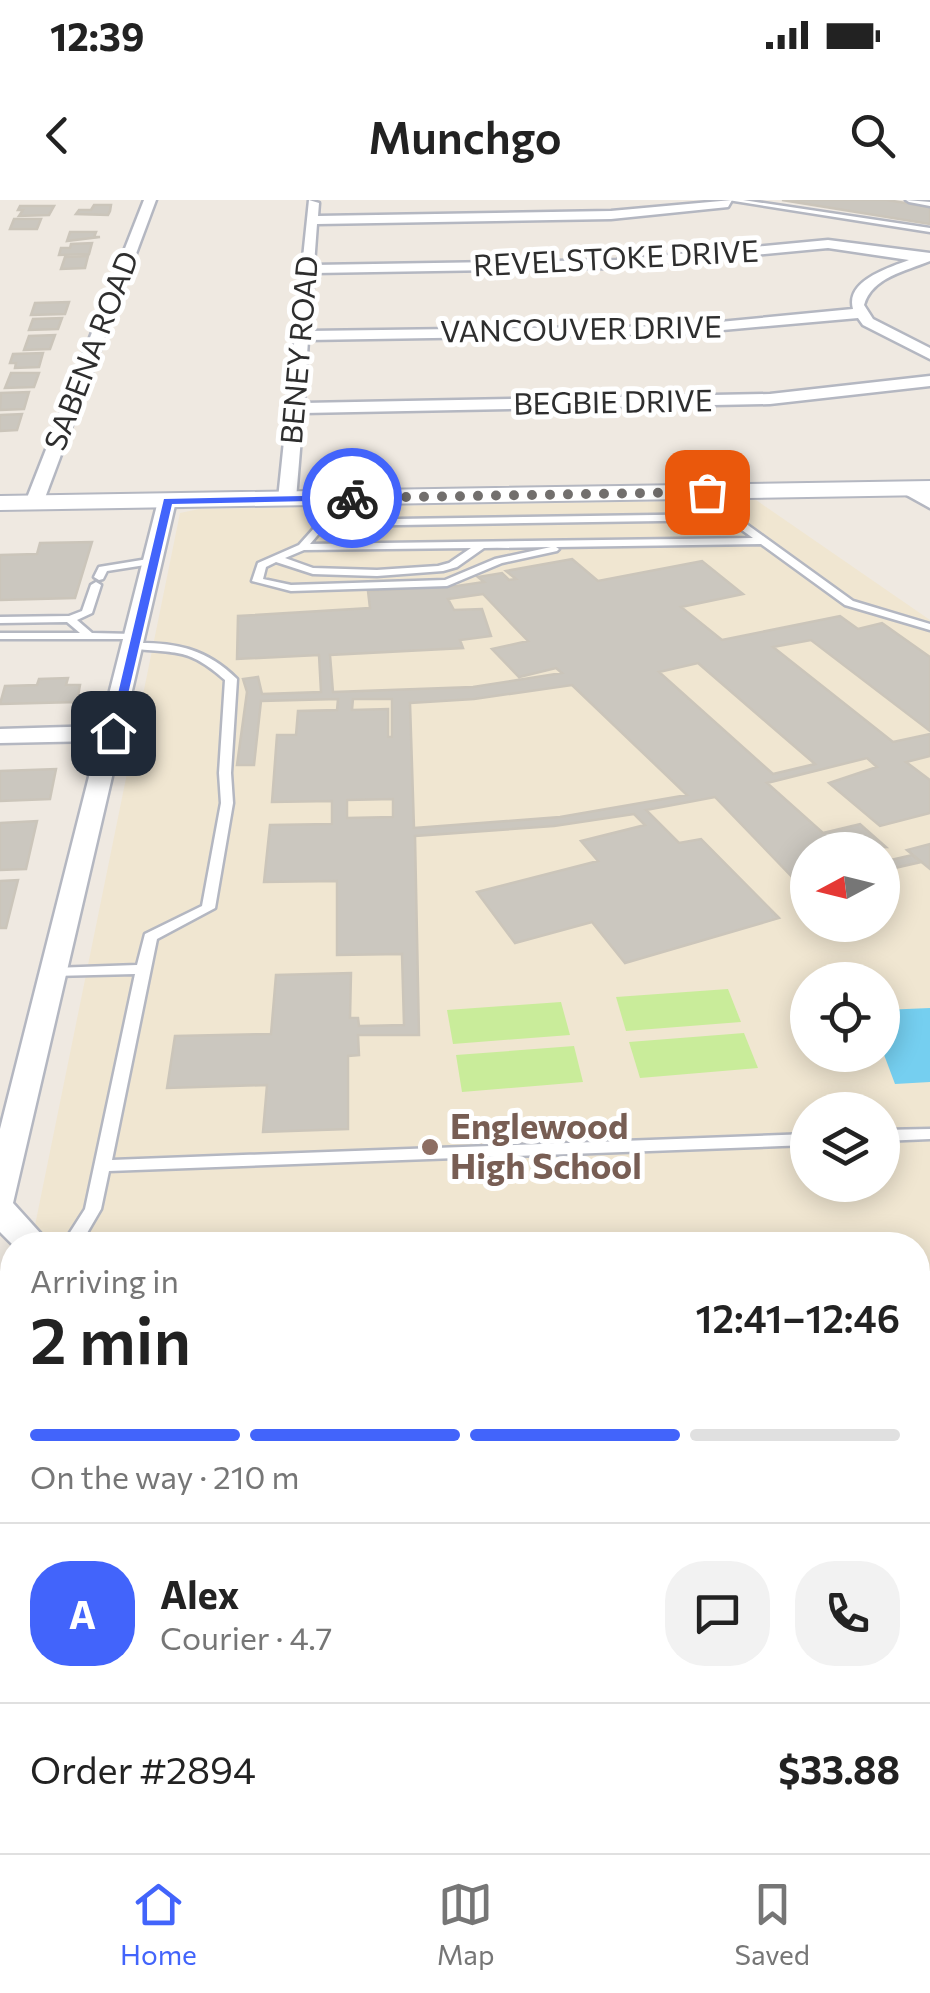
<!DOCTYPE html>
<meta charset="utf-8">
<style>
body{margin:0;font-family:Commissioner,sans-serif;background:#f2f2f2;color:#222;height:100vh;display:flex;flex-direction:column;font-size:38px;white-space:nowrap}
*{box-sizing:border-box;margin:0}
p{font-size:32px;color:#767676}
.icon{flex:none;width:55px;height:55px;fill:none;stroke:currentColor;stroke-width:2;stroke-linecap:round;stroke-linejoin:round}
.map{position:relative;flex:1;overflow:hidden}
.panel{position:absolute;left:0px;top:1032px;width:930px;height:622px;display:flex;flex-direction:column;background:#fff;border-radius:40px 40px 0 0;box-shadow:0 5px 25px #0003}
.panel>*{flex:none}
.needle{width:65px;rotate:263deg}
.controls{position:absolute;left:790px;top:632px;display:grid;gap:20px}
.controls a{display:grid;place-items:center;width:110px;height:110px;border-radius:50%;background:#fff;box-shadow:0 5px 25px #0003;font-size:50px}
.pin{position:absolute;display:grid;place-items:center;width:85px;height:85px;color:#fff;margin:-42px;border-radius:20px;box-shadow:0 5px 15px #0006}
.courier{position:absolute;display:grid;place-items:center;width:100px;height:100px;margin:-50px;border:8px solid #4264fb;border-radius:50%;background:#fff;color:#222;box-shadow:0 2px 12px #0007}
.headline em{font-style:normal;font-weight:600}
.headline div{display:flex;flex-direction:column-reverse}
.headline{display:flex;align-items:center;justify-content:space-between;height:170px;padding:0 30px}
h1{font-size:65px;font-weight:600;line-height:75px}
.bar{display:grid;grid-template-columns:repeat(4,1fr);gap:15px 10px;align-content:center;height:120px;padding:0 30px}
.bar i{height:12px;border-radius:8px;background:#e0e0e0}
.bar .on{background:#4264fb}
.bar p{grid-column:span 4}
.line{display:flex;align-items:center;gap:25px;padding:0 30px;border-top:2px solid #e0e0e0}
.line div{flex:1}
.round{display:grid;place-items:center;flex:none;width:105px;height:105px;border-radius:40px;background:#f2f2f2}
.status{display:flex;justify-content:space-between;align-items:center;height:70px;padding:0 50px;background:#fff;direction:ltr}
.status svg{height:28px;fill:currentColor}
header{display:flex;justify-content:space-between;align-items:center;height:130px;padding:0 30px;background:#fff;font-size:45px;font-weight:600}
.dock{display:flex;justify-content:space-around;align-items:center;height:140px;border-top:2px solid #e0e0e0;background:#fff;font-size:28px;color:#767676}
.dock a{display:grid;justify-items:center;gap:5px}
.dock .on{color:#4264fb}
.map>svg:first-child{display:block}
</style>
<div class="status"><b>12:39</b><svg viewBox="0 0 49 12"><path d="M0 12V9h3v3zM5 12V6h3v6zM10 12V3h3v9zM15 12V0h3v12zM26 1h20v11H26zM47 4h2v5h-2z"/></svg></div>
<header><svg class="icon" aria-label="back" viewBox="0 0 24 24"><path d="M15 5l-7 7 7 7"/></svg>Munchgo<svg class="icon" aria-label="search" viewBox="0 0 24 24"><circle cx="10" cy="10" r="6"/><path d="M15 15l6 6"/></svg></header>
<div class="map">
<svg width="930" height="1653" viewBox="0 0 930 1653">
<rect width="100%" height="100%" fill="#efe9e1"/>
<!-- education -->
<path fill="#f0e6d1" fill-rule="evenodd" d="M756,300l174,120v1233h-930v-461l12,-59v509h906v-597h-887l149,-732 19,-4zM808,650h74v75h-74zM808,780h74v75h-74zM808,910h74v75h-74z"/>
<!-- pitch -->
<g fill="#c9ec9a">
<polygon points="728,789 741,822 626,831 616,797"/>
<polygon points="561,802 570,835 453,844 447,810"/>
<polygon points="744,833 758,868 640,878 629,842"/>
<polygon points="574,846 583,882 462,892 456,855"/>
<polygon points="930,1127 930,1414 918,1415 918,1128"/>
</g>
<!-- water -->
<polygon fill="#75cff0" points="930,808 930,882 895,884 883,852 883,810"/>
<!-- building -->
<g fill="#cbc7bf" stroke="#cbc5ba" stroke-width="2.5" fill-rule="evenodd">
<polygon points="782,0 887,0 930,7 930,24"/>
<polygon points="94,5 111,5 110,11 108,15 76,14 79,10 91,10"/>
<polygon points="20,6 54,6 49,15 19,16 23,10 18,10"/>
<polygon points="14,19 41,19 37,29 10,29"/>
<polygon points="70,32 96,32 94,37 100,37 67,41"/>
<polygon points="92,43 89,54 59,55 61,48 70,48 71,44"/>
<polygon points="88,56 85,68 61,69 65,57"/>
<polygon points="69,102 65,114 31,115 35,103"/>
<polygon points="62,118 58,129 29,130 33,119"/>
<polygon points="55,135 50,149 24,150 29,136"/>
<polygon points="43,153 39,167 15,168 16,163 10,163 13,154"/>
<polygon points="11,173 39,173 34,187 5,188"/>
<polygon points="29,192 24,209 0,210 1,193"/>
<polygon points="22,214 17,230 0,231 0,215"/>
<polygon points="92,342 75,398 0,400 0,355 37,354 40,343"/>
<path d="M572,359l26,22 104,-20 41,33 -62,13 41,33 118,-24 18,13 24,-6 48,34v74l-119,-91 -38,7 120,95 37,-8v22l-24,6 24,18v33l-50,13 -51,-43 48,-16 -10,-9 -100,25 56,50 37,-9 26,23 -78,3v36l-12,-5 -81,-84 -69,13 33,33 22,-4 78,79 -154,45 -33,-41 -77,21 -38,-51 121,-31 -17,-20 64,-16 -11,-11 -80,12 -139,10 4,199h-61l1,20 -11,1v73l-85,3 4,-47 -100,3 8,-52 96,-2 5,-59 75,-2 -1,45h8l1,8 45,-1 -2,-71 -65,1v-74l-73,1 6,-57 62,-1v-23l-60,1 5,-67h19l2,-24 39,-1 1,-11 -77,2 -7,64h-17l10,-73 -4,-13 15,-2 4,17 59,-2 -2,-37 -82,4 1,-43 132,-8 -2,-17 89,-5 27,-4 -6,-5 24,-4 7,7 7,-1 -10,-8zM483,394l45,47 -36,8 27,28 37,-9 6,5 -89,14 -140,5 -3,-37 133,-7 -3,-8 31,-4 -9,-27 -28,1 -6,-11zM698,463l117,101 -42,10 -114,-102zM572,485l115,110 -127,22 -146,11 -4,-125 64,-4zM353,499h39v38h-4v-28l-36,1zM393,599v18l-46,1v-18z"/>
<polygon points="68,478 66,485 80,485 77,502 0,504 5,486 37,485 39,479"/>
<polygon points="56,569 50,599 0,601 0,571"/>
<polygon points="37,621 26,669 0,670 0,623"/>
<polygon points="930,644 930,669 907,650"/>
<polygon points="912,655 921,662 882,671 882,662"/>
<polygon points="18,680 6,728 0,728 0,681"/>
</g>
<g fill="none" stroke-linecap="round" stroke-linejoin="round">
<!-- service casing -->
<g stroke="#b4b7c1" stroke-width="5">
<g id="service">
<polygon points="728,0 743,0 930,28 930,32"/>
<polygon points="906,0 930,2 930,6 909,2"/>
<path d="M707,289l3,1 10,15 133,96 77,23v6l-85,-25 -84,-61 -205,3 3,2 -2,2 -55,12 -55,23 -156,5 -39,-10 6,-18 41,-18 17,-19 18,-6 386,-6 -7,-5 -11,-17zM728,320l25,18 -443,6 12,-14 13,-4zM551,347l-56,12 -50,21 -154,5 -28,-6 3,-12 10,-5 37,12 64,2 66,-5 14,-4 27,-19zM471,348l-22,15 -11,3 -61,4 -64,-2 -28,-10 19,-8z"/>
<polygon points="154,358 159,361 158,363 107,371 103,379 99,380 94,377 99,367"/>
<polygon points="96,382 101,385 92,413 77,420 92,433 134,434 139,437 138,439 0,439 0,433 80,433 67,422 0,423 0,417 69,416 82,411 91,385"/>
<path d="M132,443c42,-1 74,5 105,36l-6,94 2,30 -18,105 -58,31 -45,221 696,-26v11l-699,26 -8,38 -21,36h-18l23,-36 50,-235 -82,2 -7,-4 7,-4 84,-3 8,-31 57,-28 19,-103 -2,-30 6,-93c-38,-34 -50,-26 -97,-32v-4z"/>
<polygon points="930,929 930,939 882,941 882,930"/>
</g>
</g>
<!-- pedestrian casing -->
<g stroke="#b4b7c1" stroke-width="6">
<polygon id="pedestrian" points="12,1085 12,1108 0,1113 0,1090"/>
</g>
<!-- minor casing -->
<g stroke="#b4b7c1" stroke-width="5">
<g id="minor">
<polygon points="144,0 156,0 43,303 41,307 27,307 25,303"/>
<path d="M309,0l10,3 -1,13 293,-5 121,-11 -4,7 -117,12 -294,5 -3,41 302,-5 212,-20 102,13v8c-24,10 -58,16 -66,44l9,14 57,29v11l-67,-34 -5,-7 -180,16 -370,6 -4,63 466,-9 160,-18v10l-160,18 -467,9 -7,86 -2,4h-14l-2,-4zM828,48l81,12c-21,8 -64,21 -56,49l-175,17 -369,5 5,-58 302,-5z"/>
<polygon points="909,283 930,294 930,308 903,293 903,285"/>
<polygon points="167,295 176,301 13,1003 51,1045 13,1045 0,1032 0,929 98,541 0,543 0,529 101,526 158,301"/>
</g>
</g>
<!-- tertiary casing -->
<g stroke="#b4b7c1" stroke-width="4">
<polygon id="tertiary" points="930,281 930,295 0,310 0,296"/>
</g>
<!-- service -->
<use href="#service" fill="#fff" fill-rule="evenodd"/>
<!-- pedestrian -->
<use href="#pedestrian" fill="#fff" fill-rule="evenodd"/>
<!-- minor -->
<use href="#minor" fill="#fff" fill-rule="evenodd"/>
<!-- tertiary -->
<use href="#tertiary" fill="#fff" fill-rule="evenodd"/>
</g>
<!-- route -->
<polygon fill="#4264fb" points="352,295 356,300 172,304 119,533 108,536 164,299"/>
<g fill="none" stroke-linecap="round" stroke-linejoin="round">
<!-- done -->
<polyline stroke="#726f6d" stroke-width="10" stroke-dasharray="0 18" points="352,298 707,292"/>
</g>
<!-- markers -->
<circle fill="#8d6e63" stroke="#fff" stroke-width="4" cx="430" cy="947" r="10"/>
<g text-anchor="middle" stroke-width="10" stroke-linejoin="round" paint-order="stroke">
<!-- far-street labels -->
<g font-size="30" fill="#2e2e2e" stroke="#fff">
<text transform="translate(616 59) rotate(-3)" y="10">REVELSTOKE DRIVE</text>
<text transform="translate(581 130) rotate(-1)" y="10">VANCOUVER DRIVE</text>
<text transform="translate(300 150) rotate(-85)" y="10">BENEY ROAD</text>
<text transform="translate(92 151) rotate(-69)" y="10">SABENA ROAD</text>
<text transform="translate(613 203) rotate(-1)" y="10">BEGBIE DRIVE</text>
</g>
<!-- education labels -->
<g font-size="35" font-weight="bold" fill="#785e54" stroke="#fff" text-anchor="start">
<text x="450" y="939">Englewood<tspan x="450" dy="40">High School</tspan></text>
</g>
</g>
</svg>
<div class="controls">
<a><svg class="needle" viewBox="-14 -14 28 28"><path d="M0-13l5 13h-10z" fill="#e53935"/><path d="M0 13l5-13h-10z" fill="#767676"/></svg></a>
<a><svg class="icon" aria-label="locate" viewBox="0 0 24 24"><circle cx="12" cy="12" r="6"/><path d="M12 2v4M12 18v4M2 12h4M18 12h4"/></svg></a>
<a><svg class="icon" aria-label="layers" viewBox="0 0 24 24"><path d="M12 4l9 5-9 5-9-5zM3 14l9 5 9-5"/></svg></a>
</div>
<div class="pin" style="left:707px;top:292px;background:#ea580c"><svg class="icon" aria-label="bag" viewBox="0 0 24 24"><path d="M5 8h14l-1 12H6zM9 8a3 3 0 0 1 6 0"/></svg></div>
<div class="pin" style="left:113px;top:533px;background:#1f2937"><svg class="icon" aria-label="home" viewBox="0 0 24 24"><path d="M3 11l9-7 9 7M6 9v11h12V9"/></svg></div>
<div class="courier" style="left:352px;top:298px"><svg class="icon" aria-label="bike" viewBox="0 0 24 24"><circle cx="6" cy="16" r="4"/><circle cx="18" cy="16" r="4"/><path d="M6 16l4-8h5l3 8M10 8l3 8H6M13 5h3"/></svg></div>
<section class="panel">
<div class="headline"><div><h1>2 min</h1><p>Arriving in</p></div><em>12:41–12:46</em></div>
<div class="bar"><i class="on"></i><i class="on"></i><i class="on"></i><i></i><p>On the way · 210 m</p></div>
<div class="line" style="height:180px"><b class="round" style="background:#4264fb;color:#fff">A</b><div><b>Alex</b><p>Courier · 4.7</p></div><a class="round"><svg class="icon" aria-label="chat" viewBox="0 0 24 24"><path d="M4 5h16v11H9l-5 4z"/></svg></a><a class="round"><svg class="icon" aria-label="phone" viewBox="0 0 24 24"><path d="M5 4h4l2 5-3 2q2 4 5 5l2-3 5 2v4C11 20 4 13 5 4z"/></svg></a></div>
<div class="line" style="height:130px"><div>Order #2894</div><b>$33.88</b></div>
</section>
</div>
<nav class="dock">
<a class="on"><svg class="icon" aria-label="home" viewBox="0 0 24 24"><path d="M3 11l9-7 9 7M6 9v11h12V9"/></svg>Home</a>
<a><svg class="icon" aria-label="map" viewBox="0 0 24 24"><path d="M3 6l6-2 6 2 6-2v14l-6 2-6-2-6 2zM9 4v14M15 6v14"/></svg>Map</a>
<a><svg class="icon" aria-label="saved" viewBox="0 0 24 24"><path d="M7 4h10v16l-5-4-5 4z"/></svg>Saved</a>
</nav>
